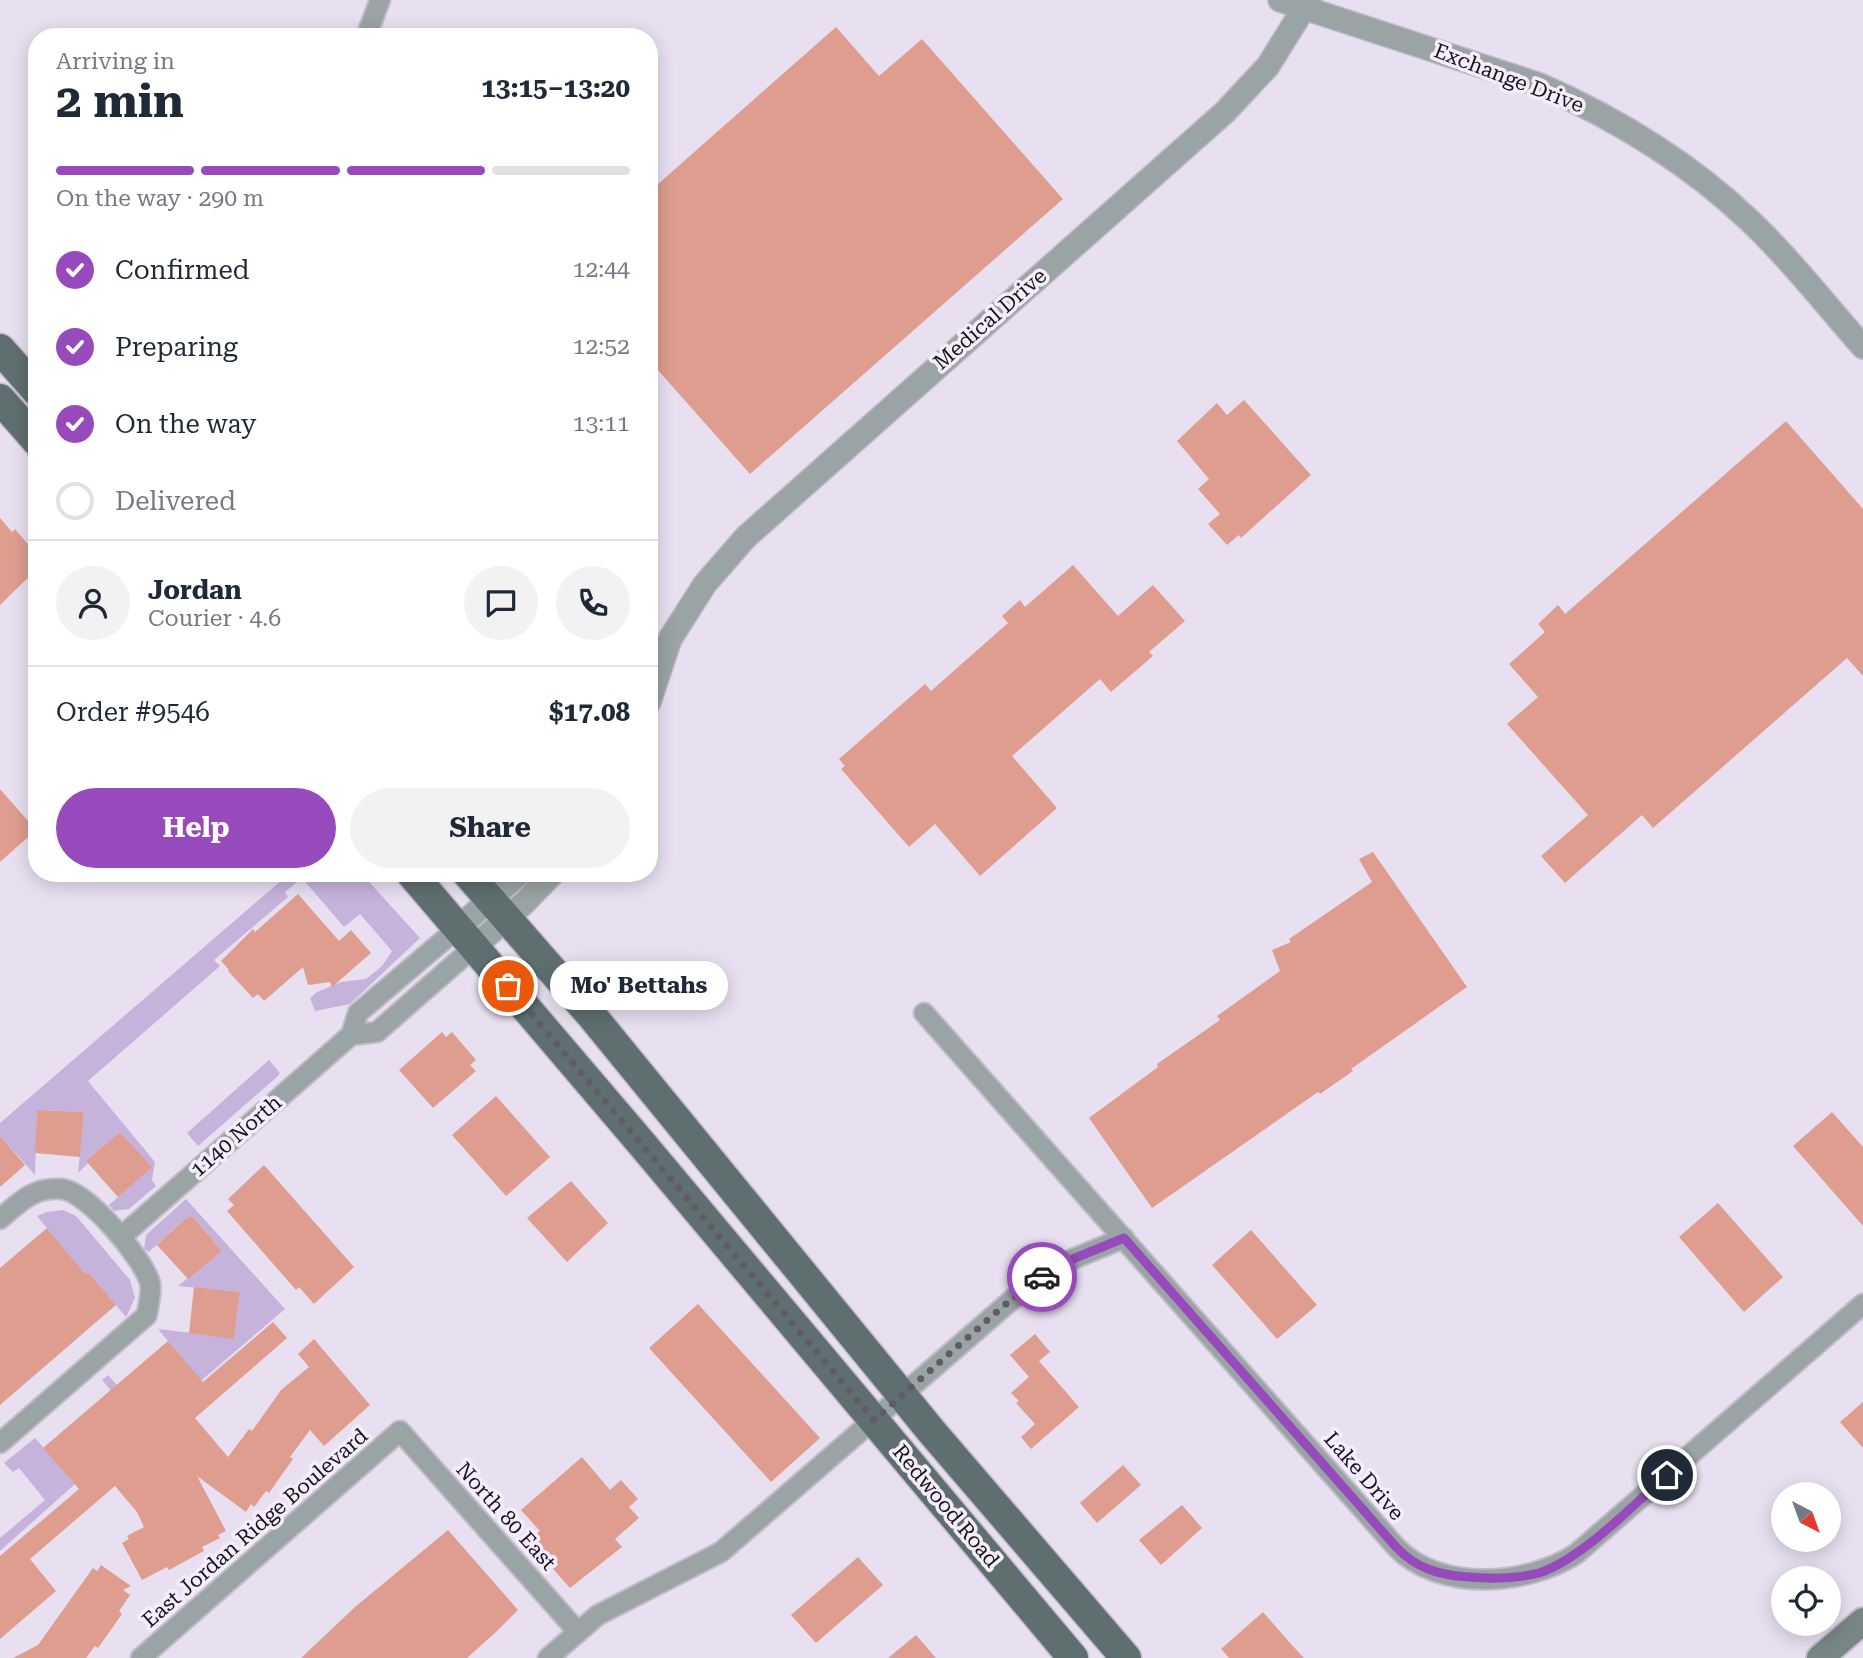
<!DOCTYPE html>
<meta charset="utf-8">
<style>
body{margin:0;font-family:"Roboto Serif",serif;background:#f2f2f3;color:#1f2937;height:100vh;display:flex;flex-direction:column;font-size:26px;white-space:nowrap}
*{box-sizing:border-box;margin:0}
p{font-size:23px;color:#747a83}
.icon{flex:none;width:38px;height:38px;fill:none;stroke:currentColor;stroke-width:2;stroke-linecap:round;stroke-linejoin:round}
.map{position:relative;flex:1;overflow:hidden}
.drawer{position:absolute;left:28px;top:28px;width:630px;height:854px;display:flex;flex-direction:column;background:#fff;border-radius:28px;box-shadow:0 4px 18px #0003}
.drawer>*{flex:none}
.needle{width:46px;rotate:139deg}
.buttons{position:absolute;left:1771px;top:1482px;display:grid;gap:14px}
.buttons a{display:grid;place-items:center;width:70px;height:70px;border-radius:50%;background:#fff;box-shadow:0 4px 18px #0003;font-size:35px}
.pin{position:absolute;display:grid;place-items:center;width:60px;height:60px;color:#fff;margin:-30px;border:4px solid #fff;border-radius:50%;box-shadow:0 2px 7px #0007}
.courier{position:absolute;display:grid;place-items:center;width:70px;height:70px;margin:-35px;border:5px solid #974abb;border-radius:50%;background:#fff;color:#222;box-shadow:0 2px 9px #0007}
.bubble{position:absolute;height:49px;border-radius:24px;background:#fff;box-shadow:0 4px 18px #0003;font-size:23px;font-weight:700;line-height:49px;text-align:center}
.headline em{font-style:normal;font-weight:700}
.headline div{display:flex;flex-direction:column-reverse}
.headline{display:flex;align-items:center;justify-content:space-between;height:119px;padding:0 28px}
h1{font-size:46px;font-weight:700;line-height:52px}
.bar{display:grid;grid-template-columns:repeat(4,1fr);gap:10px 7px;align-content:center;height:84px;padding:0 28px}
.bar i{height:9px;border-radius:5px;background:#e0e1e3}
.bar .on{background:#974abb}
.bar p{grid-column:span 4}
.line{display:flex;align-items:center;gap:18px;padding:0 28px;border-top:2px solid #e0e1e3}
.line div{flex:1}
.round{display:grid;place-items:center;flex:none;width:74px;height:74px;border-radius:37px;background:#f2f2f3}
ol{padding:0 28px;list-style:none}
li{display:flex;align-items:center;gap:21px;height:77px}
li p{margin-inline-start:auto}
li .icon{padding:7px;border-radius:50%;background:#974abb;color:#fff;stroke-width:4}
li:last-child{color:#747a83}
li i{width:38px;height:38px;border:4px solid #e0e1e3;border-radius:50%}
.cta{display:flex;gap:14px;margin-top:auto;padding:14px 28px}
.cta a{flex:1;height:80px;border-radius:42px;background:#974abb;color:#fff;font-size:28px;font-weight:700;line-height:80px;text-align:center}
.cta a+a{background:#f2f2f3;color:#1f2937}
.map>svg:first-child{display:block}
</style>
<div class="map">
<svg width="1863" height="1658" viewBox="0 0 1863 1658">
<rect width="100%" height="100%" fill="#e8e0f1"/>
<!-- green -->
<g fill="#c6b3dc">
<polygon points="290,873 361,873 420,938 350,1004 315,1011 310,998 317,992 341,982 366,979 382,966 392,951 360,914 344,927 302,878 285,892 288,897 214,960 220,966 88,1081 155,1162 152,1180 156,1186 129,1209 114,1211 109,1205 151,1167 120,1132 86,1161 88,1163 78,1173 84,1112 37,1110 35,1175 0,1136 0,1123"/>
<polygon points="269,1060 280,1073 278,1076 198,1146 187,1133"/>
<polygon points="186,1199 285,1309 78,1486 75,1484 0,1551 0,1538 45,1500 19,1468 13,1472 4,1463 35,1438 73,1482 140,1425 102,1380 108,1375 147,1419 197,1376 158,1329 234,1338 240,1292 178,1286 222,1251 192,1216 185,1219 149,1252 144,1249 146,1235"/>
<polygon points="63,1210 76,1216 130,1280 135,1298 126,1317 88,1272 0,1345 0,1328 75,1262 37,1216 47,1212"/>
</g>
<!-- building -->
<g fill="#de9d8f">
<polygon points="836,27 879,76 922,39 1063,199 750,474 649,360 649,192"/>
<polygon points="1244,400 1311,475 1241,538 1239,535 1227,545 1208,524 1220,514 1198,489 1209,479 1177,441 1217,403 1227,415"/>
<polygon points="1786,421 1863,509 1863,676 1847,658 1653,828 1642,815 1565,883 1541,856 1588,815 1507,724 1538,697 1509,664 1545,632 1538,624 1558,605 1565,614"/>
<polygon points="0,518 12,532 15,529 32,549 29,552 37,560 37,569 0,605"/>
<polygon points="1073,565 1118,616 1153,585 1185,621 1149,652 1153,656 1111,692 1100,679 1012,756 1057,808 980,876 935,824 909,847 841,769 845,766 839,759 925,684 931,691 1008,623 1002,616 1020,600 1025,607"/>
<polygon points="0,789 36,830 0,862"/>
<polygon points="1373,852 1467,987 1351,1069 1353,1071 1320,1094 1318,1092 1152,1208 1089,1118 1158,1067 1157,1064 1220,1020 1217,1016 1280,971 1272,950 1291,942 1289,939 1372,882 1359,859"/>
<polygon points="298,894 339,941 351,930 371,953 332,987 330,982 308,985 303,967 264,1001 258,994 253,998 228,971 229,970 221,961 253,929 255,932"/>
<polygon points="442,1032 446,1037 452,1032 476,1060 470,1065 476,1071 433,1108 399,1070"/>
<polygon points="496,1096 550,1157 506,1196 452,1135"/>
<polygon points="37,1110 84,1112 80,1157 35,1153"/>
<polygon points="1832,1112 1863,1147 1863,1226 1793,1146"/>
<polygon points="120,1132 152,1167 118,1197 86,1161"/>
<polygon points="0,1136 25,1165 0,1187"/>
<polygon points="264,1165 354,1267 314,1304 299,1287 296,1290 227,1211 234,1205 228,1199"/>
<polygon points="571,1181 608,1223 567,1262 527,1218"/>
<polygon points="1718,1203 1783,1277 1744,1312 1679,1237"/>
<polygon points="192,1216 222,1251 188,1279 157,1245 185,1219"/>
<polygon points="47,1228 85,1274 88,1272 116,1305 0,1405 0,1268"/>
<polygon points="1251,1230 1317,1305 1277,1339 1212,1265"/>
<polygon points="194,1287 240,1292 234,1339 189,1333"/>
<polygon points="698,1304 820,1438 771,1482 649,1348"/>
<polygon points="273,1322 287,1338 195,1418 228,1457 249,1429 252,1431 281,1390 309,1367 298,1354 314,1339 370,1405 324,1446 310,1430 290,1457 293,1459 269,1493 266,1491 254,1507 251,1504 246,1512 197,1476 226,1531 218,1535 220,1538 202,1547 204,1551 169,1570 167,1567 142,1580 122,1543 129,1539 127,1536 144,1527 137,1512 115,1486 30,1559 56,1591 0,1639 0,1556 79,1489 43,1448 168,1341 203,1382"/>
<polygon points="1035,1334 1050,1352 1039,1361 1079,1407 1031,1449 1021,1437 1035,1424 1016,1403 1019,1401 1011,1393 1029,1377 1010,1355"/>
<polygon points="1863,1402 1863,1448 1840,1422"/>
<polygon points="582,1457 610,1490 621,1480 638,1499 629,1507 639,1518 615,1539 622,1547 570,1588 528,1541 540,1531 521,1510"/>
<polygon points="1123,1465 1141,1485 1097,1523 1080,1503"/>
<polygon points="1182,1505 1202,1528 1161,1565 1139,1540"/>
<polygon points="448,1530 518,1610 497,1631 467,1658 301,1658 355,1607"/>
<polygon points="858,1557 883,1585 816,1643 791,1615"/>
<polygon points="101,1565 131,1586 123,1590 130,1595 119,1611 122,1614 98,1648 95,1646 86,1658 13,1658 38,1645 93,1568 97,1571"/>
<polygon points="1263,1612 1290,1643 1304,1658 1229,1658 1221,1649"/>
<polygon points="916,1635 936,1658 888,1658"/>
</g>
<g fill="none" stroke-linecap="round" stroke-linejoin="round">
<!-- minor casing -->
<g stroke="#c2bbca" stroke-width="23">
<g id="minor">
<polyline points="366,37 380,0"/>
<path d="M924,1013l472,534c43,45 130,39 180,7l287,-250"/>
<polyline points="351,1035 377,1032 474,947"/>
<path d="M0,1219c20,-17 33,-32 62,-30 26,3 81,69 88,94 2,9 -2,23 -3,32l-147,128"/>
<polyline points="121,1237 351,1035 358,1013 458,928"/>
<polyline points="141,1658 400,1431 578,1632"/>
<polyline points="548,1658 598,1615 721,1552 1029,1285 1075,1258 1124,1238"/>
</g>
</g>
<!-- tertiary casing -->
<g stroke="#c2bbca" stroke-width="26">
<g id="tertiary">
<path d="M1280,0l260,85c77,34 148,77 209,135 41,39 77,85 114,127"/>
<polyline points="649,702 670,639 705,584 746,537 1225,112 1268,66 1309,0"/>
<polyline points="458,928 520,873"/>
<polyline points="474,947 524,903 553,873"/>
</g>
</g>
<!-- secondary casing -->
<g stroke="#c2bbca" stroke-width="30">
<polyline id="secondary" points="1820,1658 1863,1621"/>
</g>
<!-- primary casing -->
<g stroke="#c2bbca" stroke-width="33">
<g id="primary">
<polyline points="0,349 37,391"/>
<polyline points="0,399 37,441"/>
<polyline points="411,873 642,1144 1073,1658"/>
<polyline points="467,873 592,1016 932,1432 1126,1658"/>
</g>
</g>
<!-- minor -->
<use href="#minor" stroke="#9ba4a4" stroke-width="19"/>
<!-- tertiary -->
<use href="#tertiary" stroke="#9ba4a4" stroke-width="23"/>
<!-- secondary -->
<use href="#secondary" stroke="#788585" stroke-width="26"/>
<!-- primary -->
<use href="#primary" stroke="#5f6f6f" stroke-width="30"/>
</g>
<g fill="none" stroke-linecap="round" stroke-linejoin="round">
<!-- done -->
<polyline stroke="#605b65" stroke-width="7" stroke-dasharray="0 12.6" points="508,986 874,1420 1008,1302 1042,1277"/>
<!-- route -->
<path stroke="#974abb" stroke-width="9" d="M1042,1277l33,-19 49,-20 272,309c21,22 43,28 73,30 23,2 47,2 70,-4 43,-14 94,-68 128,-98"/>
</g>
<g text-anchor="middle" stroke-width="7" stroke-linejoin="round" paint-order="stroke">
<!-- street labels -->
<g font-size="21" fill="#17141a" stroke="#f5edfe">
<text transform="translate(1509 78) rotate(21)" y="7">Exchange Drive</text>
<text transform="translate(990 319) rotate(-41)" y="7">Medical Drive</text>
<text transform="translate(236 1136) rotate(-41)" y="7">1140 North</text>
<text transform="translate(1364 1476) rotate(49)" y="7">Lake Drive</text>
<text transform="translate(946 1506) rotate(50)" y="7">Redwood Road</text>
<text transform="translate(506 1516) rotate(48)" y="7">North 80 East</text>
<text transform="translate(255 1528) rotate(-41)" y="7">East Jordan Ridge Boulevard</text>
</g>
</g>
</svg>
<div class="buttons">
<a><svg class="needle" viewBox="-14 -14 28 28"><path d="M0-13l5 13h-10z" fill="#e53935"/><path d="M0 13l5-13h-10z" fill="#747a83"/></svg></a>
<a><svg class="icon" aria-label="locate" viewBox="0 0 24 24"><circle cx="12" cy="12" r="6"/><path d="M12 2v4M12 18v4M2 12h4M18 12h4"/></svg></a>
</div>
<div class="pin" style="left:508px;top:986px;background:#ea580c"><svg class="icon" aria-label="bag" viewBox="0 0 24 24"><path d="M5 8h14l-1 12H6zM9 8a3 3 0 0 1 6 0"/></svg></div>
<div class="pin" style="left:1667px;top:1475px;background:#1f2937"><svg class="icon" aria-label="home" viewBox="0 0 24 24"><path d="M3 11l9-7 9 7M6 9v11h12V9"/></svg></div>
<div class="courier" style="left:1042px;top:1277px"><svg class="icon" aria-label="car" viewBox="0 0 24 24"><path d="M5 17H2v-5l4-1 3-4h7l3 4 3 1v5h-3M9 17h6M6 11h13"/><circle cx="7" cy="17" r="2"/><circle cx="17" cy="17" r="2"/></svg></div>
<div class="bubble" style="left:550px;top:961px;width:178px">Mo' Bettahs</div>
<section class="drawer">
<div class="headline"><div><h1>2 min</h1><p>Arriving in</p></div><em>13:15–13:20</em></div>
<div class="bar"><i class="on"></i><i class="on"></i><i class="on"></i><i></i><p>On the way · 290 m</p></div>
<ol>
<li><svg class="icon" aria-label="check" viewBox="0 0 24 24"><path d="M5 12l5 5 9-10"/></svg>Confirmed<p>12:44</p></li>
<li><svg class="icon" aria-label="check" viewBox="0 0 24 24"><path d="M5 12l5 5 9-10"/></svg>Preparing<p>12:52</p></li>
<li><svg class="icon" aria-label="check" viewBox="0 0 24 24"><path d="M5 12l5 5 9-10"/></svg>On the way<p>13:11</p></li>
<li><i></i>Delivered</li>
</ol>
<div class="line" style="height:126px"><a class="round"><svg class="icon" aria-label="person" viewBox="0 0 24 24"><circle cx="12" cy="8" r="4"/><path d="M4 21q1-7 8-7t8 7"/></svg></a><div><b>Jordan</b><p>Courier · 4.6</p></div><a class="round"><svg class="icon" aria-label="chat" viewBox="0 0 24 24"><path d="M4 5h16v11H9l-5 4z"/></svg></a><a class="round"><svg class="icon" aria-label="phone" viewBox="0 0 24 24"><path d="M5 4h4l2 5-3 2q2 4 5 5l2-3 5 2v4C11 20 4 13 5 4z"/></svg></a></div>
<div class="line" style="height:91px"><div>Order #9546</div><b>$17.08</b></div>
<div class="cta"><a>Help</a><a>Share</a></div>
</section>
</div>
